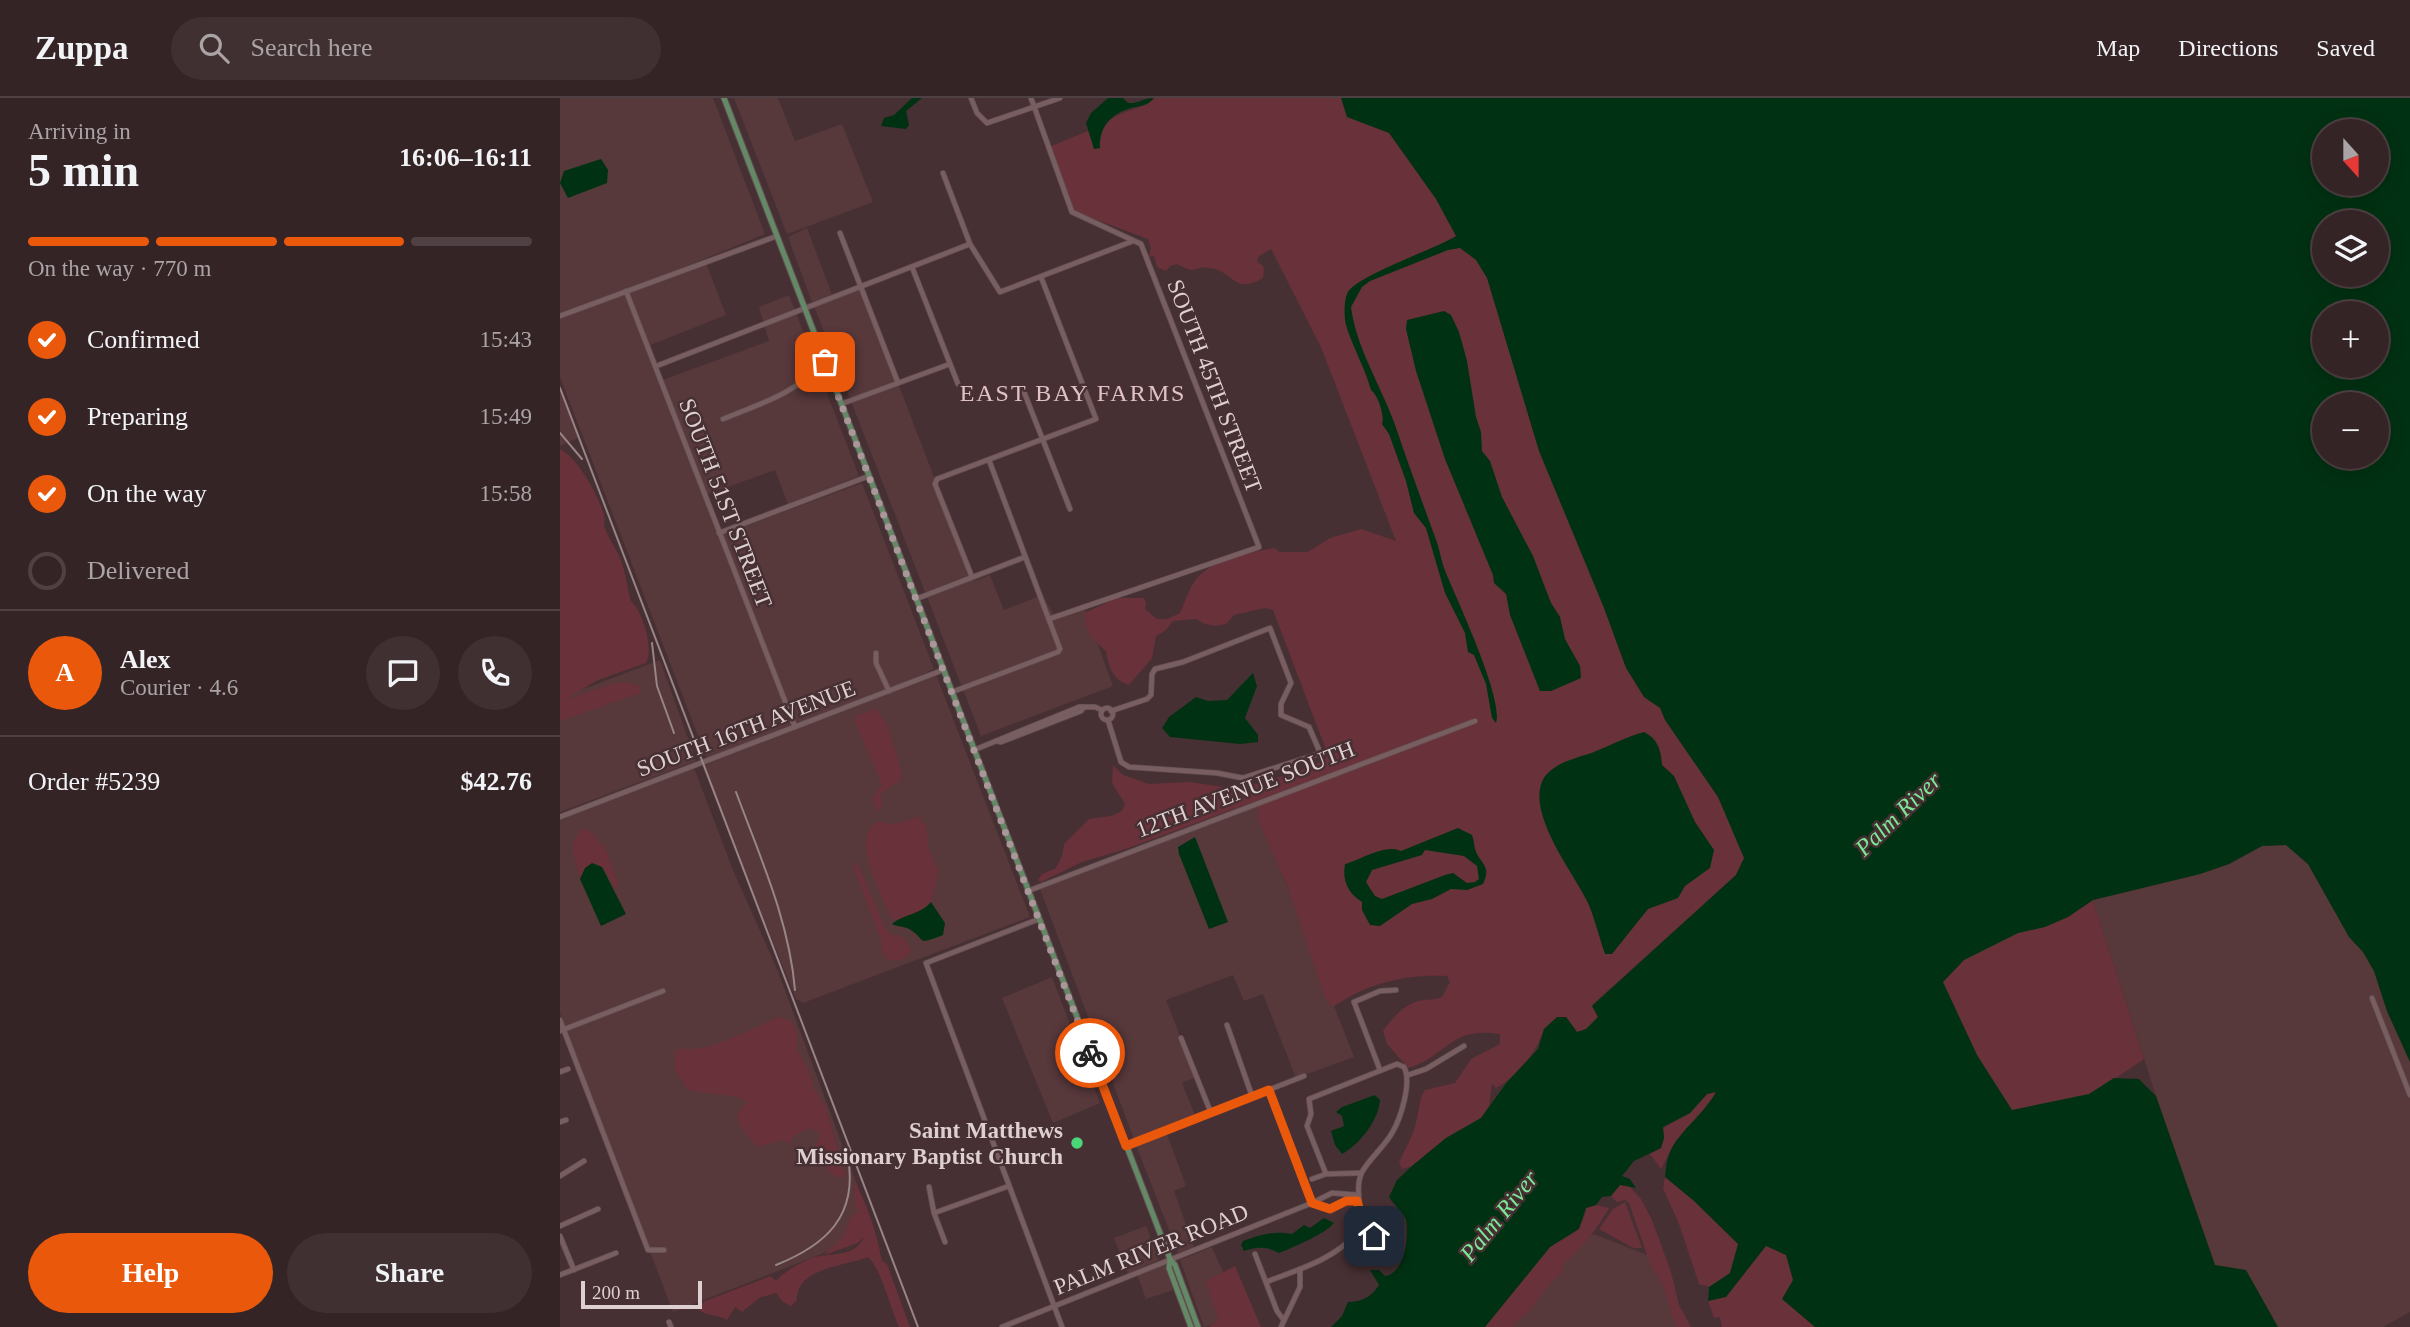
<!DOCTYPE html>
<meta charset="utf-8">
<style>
body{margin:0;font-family:"Times New Roman",serif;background:#403032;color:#f1f3f6;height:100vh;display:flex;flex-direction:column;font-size:26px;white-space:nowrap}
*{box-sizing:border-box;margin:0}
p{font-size:23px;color:#aaa4a7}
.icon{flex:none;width:38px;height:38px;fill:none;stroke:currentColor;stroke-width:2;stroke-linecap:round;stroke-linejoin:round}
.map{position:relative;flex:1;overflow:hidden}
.panel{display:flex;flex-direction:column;background:#352426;width:560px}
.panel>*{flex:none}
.needle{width:46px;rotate:159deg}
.fabs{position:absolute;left:1752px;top:21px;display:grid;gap:14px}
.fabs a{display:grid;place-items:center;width:77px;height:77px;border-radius:50%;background:#352426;box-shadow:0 4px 18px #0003,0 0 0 2px #4f4143;font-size:35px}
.scale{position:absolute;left:21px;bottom:18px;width:121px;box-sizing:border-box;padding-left:7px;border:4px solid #decfd0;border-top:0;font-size:19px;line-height:24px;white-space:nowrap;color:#decfd0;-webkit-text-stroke:5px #473033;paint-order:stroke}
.pin{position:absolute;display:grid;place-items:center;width:60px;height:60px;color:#fff;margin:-30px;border-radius:14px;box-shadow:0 4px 10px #0006}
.courier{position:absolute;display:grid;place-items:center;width:70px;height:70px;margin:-35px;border:5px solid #ea580c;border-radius:50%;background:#fff;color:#222;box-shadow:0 2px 9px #0007}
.summary em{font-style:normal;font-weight:700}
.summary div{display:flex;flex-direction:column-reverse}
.summary{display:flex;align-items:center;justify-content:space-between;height:119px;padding:0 28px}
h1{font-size:46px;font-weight:700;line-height:52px}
.bar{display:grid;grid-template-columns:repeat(4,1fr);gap:10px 7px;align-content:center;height:84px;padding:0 28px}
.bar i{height:9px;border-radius:5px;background:#4f4143}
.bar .selected{background:#ea580c}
.bar p{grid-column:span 4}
.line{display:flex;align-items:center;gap:18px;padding:0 28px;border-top:2px solid #4f4143}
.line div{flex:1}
.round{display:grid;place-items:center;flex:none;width:74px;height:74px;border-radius:37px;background:#403032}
ol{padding:0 28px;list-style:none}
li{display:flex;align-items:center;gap:21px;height:77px}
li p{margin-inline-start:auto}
li .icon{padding:7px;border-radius:50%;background:#ea580c;color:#fff;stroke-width:4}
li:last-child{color:#aaa4a7}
li i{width:38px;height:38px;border:4px solid #4f4143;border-radius:50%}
.cta{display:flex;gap:14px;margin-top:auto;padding:14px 28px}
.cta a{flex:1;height:80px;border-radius:42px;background:#ea580c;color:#fff;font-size:28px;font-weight:700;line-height:80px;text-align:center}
.cta a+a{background:#403032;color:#f1f3f6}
header{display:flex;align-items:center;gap:42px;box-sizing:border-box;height:98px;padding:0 35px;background:#352426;border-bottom:2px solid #4f4143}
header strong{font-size:33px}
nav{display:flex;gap:38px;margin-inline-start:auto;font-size:24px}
.search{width:490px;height:63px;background:#403032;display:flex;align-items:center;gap:18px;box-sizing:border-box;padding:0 24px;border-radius:38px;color:#aaa4a7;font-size:26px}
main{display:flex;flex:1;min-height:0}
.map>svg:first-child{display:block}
</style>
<header>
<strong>Zuppa</strong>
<div class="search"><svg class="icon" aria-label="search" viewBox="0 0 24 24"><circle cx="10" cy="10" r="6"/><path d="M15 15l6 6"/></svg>Search here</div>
<nav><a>Map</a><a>Directions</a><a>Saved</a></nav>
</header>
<main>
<section class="panel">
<div class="summary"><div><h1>5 min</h1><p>Arriving in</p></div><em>16:06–16:11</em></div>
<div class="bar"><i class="selected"></i><i class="selected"></i><i class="selected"></i><i></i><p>On the way · 770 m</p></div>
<ol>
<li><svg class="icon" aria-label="check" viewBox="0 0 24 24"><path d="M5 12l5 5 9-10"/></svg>Confirmed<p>15:43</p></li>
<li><svg class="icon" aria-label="check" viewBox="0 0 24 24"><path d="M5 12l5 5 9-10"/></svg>Preparing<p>15:49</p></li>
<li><svg class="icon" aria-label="check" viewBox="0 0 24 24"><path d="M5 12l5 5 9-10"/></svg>On the way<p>15:58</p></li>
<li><i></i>Delivered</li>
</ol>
<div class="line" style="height:126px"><b class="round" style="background:#ea580c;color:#fff">A</b><div><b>Alex</b><p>Courier · 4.6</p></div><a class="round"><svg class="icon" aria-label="chat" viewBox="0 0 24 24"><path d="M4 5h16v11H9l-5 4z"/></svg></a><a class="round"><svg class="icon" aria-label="phone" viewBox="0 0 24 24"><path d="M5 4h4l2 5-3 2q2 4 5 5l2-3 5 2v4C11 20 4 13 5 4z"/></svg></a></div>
<div class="line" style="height:91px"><div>Order #5239</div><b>$42.76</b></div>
<div class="cta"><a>Help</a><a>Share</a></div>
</section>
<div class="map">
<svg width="1850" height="1229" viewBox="0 0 1850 1229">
<rect width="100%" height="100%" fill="#473033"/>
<!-- built -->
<g fill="#57383b">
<polygon points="0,0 153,0 205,136 64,194 100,283 209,243 199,209 229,197 299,378 228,406 215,372 145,397 234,629 147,661 0,279 0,218 63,194 0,215"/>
<polygon points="174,0 218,0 235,43 282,26 313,104 227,136"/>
<polygon points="247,130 272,197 252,204 228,139"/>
<polygon points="146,165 166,217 88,248 68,194"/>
<polygon points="301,189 414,483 430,477 444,512 482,497 494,517 523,506 553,588 421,638 254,208"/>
<polygon points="0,286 20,339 0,348"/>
<polygon points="302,385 374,571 333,591 236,628 161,437"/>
<polygon points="100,562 136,663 0,714 0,600"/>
<polygon points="376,577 470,819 243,905 236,901 142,668"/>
<polygon points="134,670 173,772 217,871 315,1135 113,1214 0,915 0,722"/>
<polygon points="695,706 794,959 736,980 703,896 684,903 673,877 606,902 636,979 622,985 636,1020 574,1041 480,791"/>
<polygon points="1726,747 1748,766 1789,838 1803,854 1814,873 1827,913 1850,964 1850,1214 1823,1229 1718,1229 1707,1214 1655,1167 1596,998 1533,802 1640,776 1669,766 1702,748"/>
<polygon points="492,879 540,1005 493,1025 442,900"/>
<polygon points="606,1034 626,1088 614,1093 634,1149 618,1155 576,1047"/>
<polygon points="586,1128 599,1162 568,1176 554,1140"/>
<polygon points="1034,1136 1092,1159 1120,1229 943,1229 1012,1148"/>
<polygon points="652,1149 664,1176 662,1224 644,1229 620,1162"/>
<polygon points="604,1164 613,1192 586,1201 577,1176"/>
</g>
<!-- green -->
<g fill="#693139">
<path d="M594,0h292l309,740 -19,37 -144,130 7,12 -13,12 -8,4 -12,-16 -22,12c-8,24 -25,46 -48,59l-4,-4 -3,22 -8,12 -35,20 -34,28 -10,3 -3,-7c7,-14 15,-28 18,-44 3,-11 1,-17 8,-28l30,-7 16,-24 29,-15v-10c-51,-8 -52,22 -92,34l-21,-24 -4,-13c10,-14 24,-30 42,-31 7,-1 10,0 17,-3l8,-15 -3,-6c-41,-2 -80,7 -114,31l-7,-7 -39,-115 -30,-68 2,-3 -4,-10 85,-34 -214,79 -44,13 -41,20 -3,-2 4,-6 14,-6 6,-12 2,-12 25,-25 22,-3 11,-5 3,-7 -13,-21 1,-18 10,10 26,9 40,-2 49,7 62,-18 24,-11 4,-5 -55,-145 -8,-2 -31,7 -8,9 -11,2 -10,-2 -9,-5 -23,2 -8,10 -9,5 -4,22 -23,27c-16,-5 -20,-17 -23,-34 -15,-13 -19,-17 -22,-38l33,-15h27l2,5 -1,6 12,10h10l13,-6c5,-11 8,-22 14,-31 16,-23 55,-30 81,-34l4,4h29l22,-14 31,-9 35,12 -75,-194 -50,-98 -12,7 -2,5 7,6 -1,11c-30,17 -28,-6 -53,-10 -18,-3 -10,8 -33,-4l-7,2 -4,5 -9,-4 -3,-11 -5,1 2,-9 -3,-9 -75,-28 -24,-64 39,-16 11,2c14,-25 41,-20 55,-35z"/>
<path d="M0,351c17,8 39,47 44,66 1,6 -1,10 2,16 4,10 11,19 15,29 5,14 6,28 10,41 12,11 23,48 15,62l-48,17 -36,21 49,-17 13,-2 16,4v7l-80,28z"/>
<polygon points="316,611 327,627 342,675 341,682 321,695 322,709 318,713 312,701 322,687 295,624 296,618"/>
<path d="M358,718l8,10 3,23 9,21 -2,13 -5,19 -8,8 -27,10 -5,-2c-8,-20 -45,-87 -11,-97 11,7 27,0 38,-5z"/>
<polygon points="26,731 33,735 39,745 44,747 59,787 56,792 42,769 25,771 20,781 13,754 13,746 20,732"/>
<path d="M294,763l6,7 24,58 6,8 14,4 7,12c-4,10 -14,11 -23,10l-6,-8 -1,-12 -28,-74z"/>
<polygon points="1533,802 1584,961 1556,980 1579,981 1596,998 1655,1167 1686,1172 1718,1229 1528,1229 1377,883 1383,884 1404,862 1458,835 1508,819"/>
<path d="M219,919l13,4 5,11v18l11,19 6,20 11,16 20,69 -6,4 -10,-6 -3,-13 -13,9 3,-22 5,-12 -10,-6 -16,7 -6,9 -7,-4 -25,7 -17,-21 -3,-12 10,-12 -10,-5 -49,-7 -13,-20v-20c10,-2 19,0 27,-2 24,-5 54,-21 77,-31z"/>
<polygon points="1157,994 1129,1031 1116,1042 1101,1071 1090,1056 1101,1050 1104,1040 1103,1030 1130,1015 1147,996"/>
<polygon points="1144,1030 1296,1229 1162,1229 1160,1219 1154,1220 1148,1203 1149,1189 1139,1186 1119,1126 1103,1090 1105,1079 1113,1062"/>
<path d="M294,1083c14,24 23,53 28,80l5,3 23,63h-11c-9,-19 -17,-57 -31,-70 -23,9 -72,11 -71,43l-6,6 -8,-4 -7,-9 -17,5 -17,14 -7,-5 -8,13c-11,-7 -22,-2 -30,-13l8,-6 66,-25 5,5c9,-10 21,-16 33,-22 18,-8 47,1 55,-23l-6,7 -34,12 19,-18 9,-22 5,-3 3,3 -5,-10z"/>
<polygon points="1060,1087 1068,1087 1081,1101 1092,1122 1111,1174 1119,1207 1131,1229 1116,1229 1103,1188 1090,1166 1069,1105 1065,1102 1057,1104 1051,1098"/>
<polygon points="1065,1104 1082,1150 1073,1150 1039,1131 1053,1111"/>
<path d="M1036,1107l13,3c-10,18 -29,44 -47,56l1,8c-18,13 -21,24 -34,39 -6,6 -12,8 -16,16h-28l65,-80c17,-12 33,-15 36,-39z"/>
<polygon points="675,1168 701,1229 649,1229 658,1222 646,1183"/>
</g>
<!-- water -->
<g fill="#003112" fill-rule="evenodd">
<polygon points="352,0 362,0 346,13 349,27 346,31 321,28 324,20 334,17"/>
<path d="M548,0h15l5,5c10,1 16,-5 26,-5 -9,10 -15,7 -26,11 -19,6 -29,20 -28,39l-6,1 -8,-26 5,-10z"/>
<path d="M781,0h1069v964l-23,-51 -13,-40 -11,-19 -14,-15 -41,-73 -22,-19 -24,1 -33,18 -29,10 -107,26 -25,17 -23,10 -27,6 -54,27 -21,22 34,73 35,55 77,-16 25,-16 25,1 17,17 59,169 31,5 32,57h-463l-33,-28 11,-19 -7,-25 -20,-9 -40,51 -18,4 1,-14 21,-14 8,-29 -44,-43 -29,-24c1,-7 1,-15 4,-22 6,-20 36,-42 47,-63l-9,2 -17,19 -27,14 1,11 -3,10 -27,13 -12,15 8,3 6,9 -16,-3 -9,11 -9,1 -6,8 -10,3 -7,21 -29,18 -65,80h-154l11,-11 6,-14c14,0 23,-5 31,-17l-9,-15h9l6,6c20,-3 24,-39 21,-56 -2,-7 -13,-16 -17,-23l8,-17 15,-14 34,-28 35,-20 26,-36 31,-33 6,-20 13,-12h9l11,15 9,-3 12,-12 -6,-11 144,-131 8,-17 -26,-61 -53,-77 -5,-12 -16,-11 -18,-29 -22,-60 -65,-157 -52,-173 -11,-18 -16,-12 -12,2 -78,31 -8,6 -11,20c5,40 29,77 43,115 13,38 27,77 41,115 5,12 6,25 11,36 11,27 58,126 50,150l-4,-5 -6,-34 -12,-29 -6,-3 -3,-19 -20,-40 -19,-65 -12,-15 -8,-32 -17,-47 -7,-10c3,-8 -4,-29 -11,-34 -6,-22 -18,-42 -25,-65 -2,-8 -2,-24 1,-31 5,-17 89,-45 109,-58l-20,-37 -47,-66 -42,-16zM1764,33h52v53h-52zM1764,124h52v53h-52zM1764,215h52v53h-52zM1764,306h52v53h-52z"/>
<polygon points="41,61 48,72 47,85 8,100 0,85 4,73"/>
<polygon points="884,213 891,217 899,234 907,263 916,319 921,334 922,353 930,363 942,399 973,458 991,505 1000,519 1005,541 1020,568 1021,580 991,593 980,593 950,517 946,496 934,485 933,477 885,361 856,273 846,231 847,222"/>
<polygon points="693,575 697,588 685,620 698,637 698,644 680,646 610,639 602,630 609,619 636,599 648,603 667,602"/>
<path d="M1084,634c14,7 17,18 18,33l12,11 21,46 19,28 -4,18 -25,18 -7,12 -30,11 -36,45h-7c-6,-17 -10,-35 -17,-51 -14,-30 -67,-95 -42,-128 12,-14 32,-17 48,-23 17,-7 32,-15 50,-20z"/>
<path d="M898,730l14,7c2,5 2,12 4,17 7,14 15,15 7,32l-16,6 -16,-1 -19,10 -20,5 -32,22 -10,-1 -8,-15v-8c-14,-9 -20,-21 -17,-38 15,-4 41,-21 56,-13zM865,752l39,6 13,10 2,13 -4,3 -8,1 -14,-10 -8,2 -63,24 -7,-3 -9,-14 6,-12 50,-15z"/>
<polygon points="635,739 668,824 649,831 619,756 618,749"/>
<polygon points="32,765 42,769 66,816 41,828 20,781 25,770"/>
<path d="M371,804l14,21 -2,12c-29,11 -15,5 -34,-6 -5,-3 -11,-2 -17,-5 12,-10 28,-9 39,-22z"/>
<path d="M815,997l5,5c-1,20 -21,45 -38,54l-7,-9 -4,-14 13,-5 -2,-10 -6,-4 6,-5z"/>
<path d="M764,1120l10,5c-9,11 -40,24 -55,30 -13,-7 -21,-6 -35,-2l-3,-6 2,-4c18,-7 30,-10 49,-7l12,-9 6,3z"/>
</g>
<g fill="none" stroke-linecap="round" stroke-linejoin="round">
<!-- minor casing -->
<g stroke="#624f51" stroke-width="6">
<g id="minor">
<polyline points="411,0 417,15 427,25 500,0"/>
<polyline points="471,0 512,114 581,146 699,449 489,521"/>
<polyline points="383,75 410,146 440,194 573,143"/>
<polyline points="280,135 338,285"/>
<polyline points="352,169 398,286"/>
<polyline points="66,193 235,629"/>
<polyline points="0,218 217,138"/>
<polyline points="99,267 410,146"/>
<polyline points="464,294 510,411"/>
<polyline points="281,306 390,266"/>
<path d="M163,321c44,-18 67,-23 102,-57"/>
<polyline points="159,435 309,378"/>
<polyline points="412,479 375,386 377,381 536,321 481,179"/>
<polyline points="356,501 465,459"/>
<polyline points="316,555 316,565 329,593"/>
<polyline points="392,594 498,554 500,551 429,362"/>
<circle cx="547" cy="616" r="6"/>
<polyline points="548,622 561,664 569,669 657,675 683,680 758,656 759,652 749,629 721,617 721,606 731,585 710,530 623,564 595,571 592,576 591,597 587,601 551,613"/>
<polyline points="437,643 441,644 521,613 524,609"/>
<polyline points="414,652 519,609 535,609 542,612"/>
<polyline points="0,719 383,572"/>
<polyline points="468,793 915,623"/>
<polyline points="479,821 366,865 502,1229"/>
<polyline points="1812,900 1850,997"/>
<polyline points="0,922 88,1152 104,1152"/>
<polyline points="667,927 692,998"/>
<polyline points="0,933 103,893"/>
<polyline points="621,940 651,1015"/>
<polyline points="820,972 794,904 820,893 836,892"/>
<polyline points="0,974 8,971"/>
<polyline points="848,977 866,971 904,948"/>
<polyline points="709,992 752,1105"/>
<polyline points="0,1024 6,1022"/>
<polyline points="566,1048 744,978"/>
<polyline points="0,1078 24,1063"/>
<polyline points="752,1081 766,1076 801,1075"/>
<polyline points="369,1089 374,1115 385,1144"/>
<polyline points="753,1106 770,1111 786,1103 797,1103"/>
<polyline points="374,1115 449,1088"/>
<polyline points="0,1128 38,1111"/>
<polyline points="797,1136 802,1139 814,1138 814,1131 802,1120"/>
<polyline points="0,1138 14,1172"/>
<polyline points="695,1156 717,1213 723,1221"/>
<polyline points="0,1177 56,1155"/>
<path d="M706,1184c31,-12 67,-22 90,-48 12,-12 -4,-42 6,-62 8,-14 22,-25 30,-39 9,-15 20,-51 12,-66l-7,-3 -88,35 2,15 -4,12 19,48"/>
<polyline points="109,1224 111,1229"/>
<polyline points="442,1229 752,1105 772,1095 798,1097"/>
<polyline points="721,1229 740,1189 740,1171"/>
</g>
</g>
<!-- major casing -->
<g stroke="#624f51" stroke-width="7">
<g id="major">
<polyline points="164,0 610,1161 615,1167 638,1229"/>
<polyline points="610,1161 609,1170 631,1229"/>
</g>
</g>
<!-- minor -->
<use href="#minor" stroke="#785e60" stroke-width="4.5"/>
<!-- major -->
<use href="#major" stroke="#648967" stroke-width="5"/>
<!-- rail -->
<g stroke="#988587" stroke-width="2">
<polyline points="0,290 358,1229"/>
<polyline points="0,335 22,361"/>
<polyline points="92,545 97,588 114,635"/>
<path d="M176,694c24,65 53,128 59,198"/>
<path d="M216,1167c50,-20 82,-49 72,-107"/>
</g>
</g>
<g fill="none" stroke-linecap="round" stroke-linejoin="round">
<!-- done -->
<polyline stroke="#a99799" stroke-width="7" stroke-dasharray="0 12.6" points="265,264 530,955"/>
<!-- route -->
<polyline stroke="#ea580c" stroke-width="9" points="530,955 566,1048 709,992 752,1105 770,1111 786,1103 797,1103 802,1120 814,1131 814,1138"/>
</g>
<!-- markers -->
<circle fill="#4bd677" stroke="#473033" stroke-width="2.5" cx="517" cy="1045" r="7"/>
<g text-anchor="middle" stroke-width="5" stroke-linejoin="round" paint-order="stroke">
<!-- street labels -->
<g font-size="23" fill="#decfd0" stroke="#473033">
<text transform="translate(655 288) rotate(69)" y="8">SOUTH 45TH STREET</text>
<text transform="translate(166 405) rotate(69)" y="8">SOUTH 51ST STREET</text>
<text transform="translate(186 630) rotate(-21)" y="8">SOUTH 16TH AVENUE</text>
<text transform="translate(685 691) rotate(-21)" y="8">12TH AVENUE SOUTH</text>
<text transform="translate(591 1151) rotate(-22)" y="8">PALM RIVER ROAD</text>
</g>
<!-- poi labels -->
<g font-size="23" font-weight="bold" fill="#decfd0" stroke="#473033" text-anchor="end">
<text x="503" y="1040">Saint Matthews<tspan x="503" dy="26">Missionary Baptist Church</tspan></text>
</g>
<!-- neighbourhood labels -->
<g font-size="24" letter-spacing="2" fill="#e0c2c4" stroke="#473033">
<text x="513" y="303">EAST BAY FARMS</text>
</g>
<!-- water labels -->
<g font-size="24" font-style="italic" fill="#7be997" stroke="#473033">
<text transform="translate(1338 716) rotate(-44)" y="8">Palm River</text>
<text transform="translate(939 1118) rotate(-51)" y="8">Palm River</text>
</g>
</g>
</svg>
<div class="fabs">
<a><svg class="needle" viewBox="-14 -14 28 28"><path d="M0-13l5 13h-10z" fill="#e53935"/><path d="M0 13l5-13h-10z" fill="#aaa4a7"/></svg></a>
<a><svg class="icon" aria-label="layers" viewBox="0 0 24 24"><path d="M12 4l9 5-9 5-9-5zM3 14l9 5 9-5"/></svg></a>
<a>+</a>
<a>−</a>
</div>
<div class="scale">200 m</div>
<div class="pin" style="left:265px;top:264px;background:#ea580c"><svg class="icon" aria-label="bag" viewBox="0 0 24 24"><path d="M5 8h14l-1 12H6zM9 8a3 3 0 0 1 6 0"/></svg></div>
<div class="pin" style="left:814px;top:1138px;background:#1f2937"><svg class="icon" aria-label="home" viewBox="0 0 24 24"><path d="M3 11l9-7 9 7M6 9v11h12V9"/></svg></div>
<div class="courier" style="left:530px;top:955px"><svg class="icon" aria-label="bike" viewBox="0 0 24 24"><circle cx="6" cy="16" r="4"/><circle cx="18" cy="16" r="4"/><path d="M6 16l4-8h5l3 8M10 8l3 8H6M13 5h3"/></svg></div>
</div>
</main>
